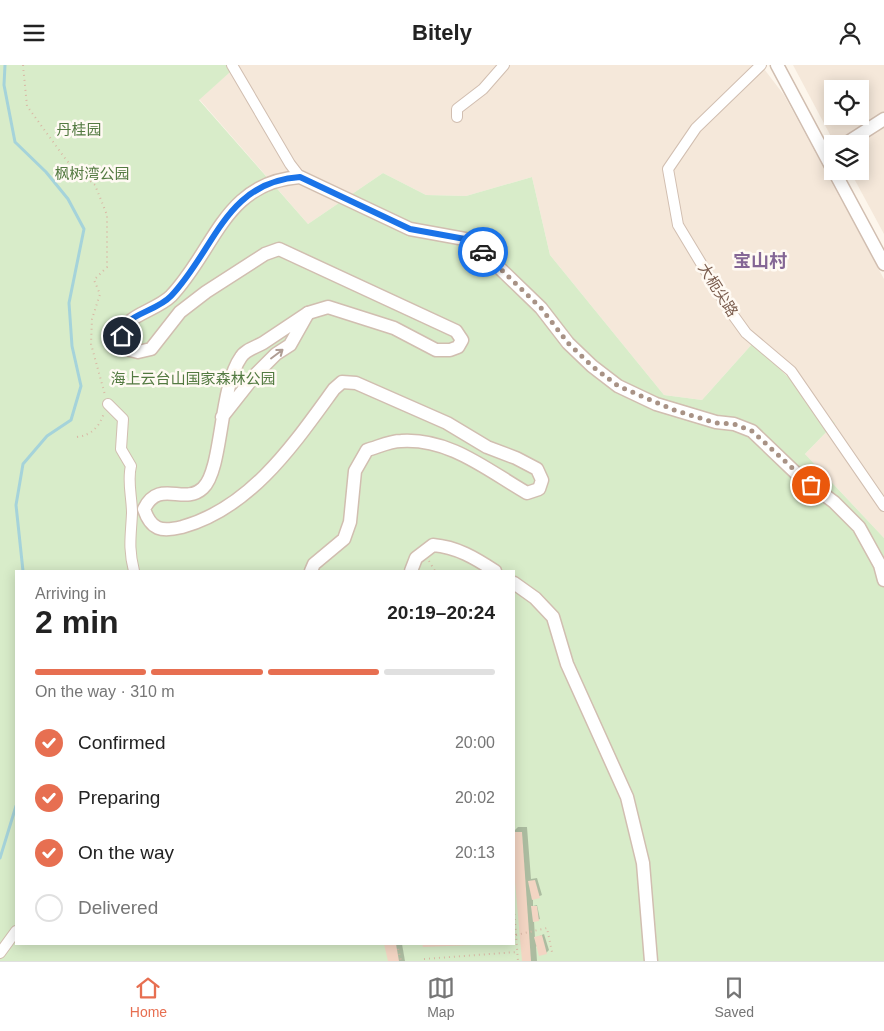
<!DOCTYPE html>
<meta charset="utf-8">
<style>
body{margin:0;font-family:Helvetica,"Noto Sans SC",sans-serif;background:#f2f2f2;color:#222;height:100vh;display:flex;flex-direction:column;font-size:19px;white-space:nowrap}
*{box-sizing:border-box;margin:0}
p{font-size:16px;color:#767676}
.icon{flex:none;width:28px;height:28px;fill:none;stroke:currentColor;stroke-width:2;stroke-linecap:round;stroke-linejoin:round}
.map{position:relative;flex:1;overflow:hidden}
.drawer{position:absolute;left:15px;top:505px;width:500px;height:375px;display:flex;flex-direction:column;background:#fff;border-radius:0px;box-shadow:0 2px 12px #0003}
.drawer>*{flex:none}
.fabs{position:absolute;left:824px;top:15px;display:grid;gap:10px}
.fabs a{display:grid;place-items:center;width:45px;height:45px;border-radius:0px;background:#fff;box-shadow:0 2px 12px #0003;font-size:25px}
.pin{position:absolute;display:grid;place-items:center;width:42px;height:42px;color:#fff;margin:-21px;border:2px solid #fff;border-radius:50%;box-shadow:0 1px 5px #0007}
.courier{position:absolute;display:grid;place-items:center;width:50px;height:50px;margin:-25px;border:4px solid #1a73e8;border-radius:50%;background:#fff;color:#222;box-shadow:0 1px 6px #0007}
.headline em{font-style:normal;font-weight:600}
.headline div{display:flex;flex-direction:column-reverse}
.headline{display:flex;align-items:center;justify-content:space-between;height:85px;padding:0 20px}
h1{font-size:32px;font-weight:600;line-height:38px}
.bar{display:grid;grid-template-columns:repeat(4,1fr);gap:8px 5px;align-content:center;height:60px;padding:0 20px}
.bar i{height:6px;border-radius:4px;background:#e0e0e0}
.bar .selected{background:#e76f51}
.bar p{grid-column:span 4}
ol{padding:0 20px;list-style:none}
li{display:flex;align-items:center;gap:15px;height:55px}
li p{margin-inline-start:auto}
li .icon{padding:5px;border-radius:50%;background:#e76f51;color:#fff;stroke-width:4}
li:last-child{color:#767676}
li i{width:28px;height:28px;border:2px solid #e0e0e0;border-radius:50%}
header{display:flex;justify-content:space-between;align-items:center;height:65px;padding:0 20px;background:#fff;font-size:22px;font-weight:600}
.tabs{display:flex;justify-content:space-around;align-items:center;height:70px;border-top:1px solid #e0e0e0;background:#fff;font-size:14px;color:#767676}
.tabs a{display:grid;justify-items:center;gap:2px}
.tabs .selected{color:#e76f51}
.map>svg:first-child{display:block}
</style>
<header><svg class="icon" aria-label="menu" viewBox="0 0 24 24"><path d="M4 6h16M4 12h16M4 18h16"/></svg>Bitely<svg class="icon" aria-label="person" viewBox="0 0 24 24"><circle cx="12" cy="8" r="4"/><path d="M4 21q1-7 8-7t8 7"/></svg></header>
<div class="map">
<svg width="884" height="896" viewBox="0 0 884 896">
<rect width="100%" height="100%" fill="#fdf6ec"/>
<!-- residential -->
<g fill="#f5e8da" fill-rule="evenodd">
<polygon points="238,0 761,0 784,30 884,214 884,473 805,389 835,358 753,278 702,335 664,330 550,190 532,112 466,131 426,130 383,108 308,159 199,34"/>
<path d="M793,0h91v169l-34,-63h10v-27h-25zM832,24h28v27h-28z"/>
</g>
<!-- green -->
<path fill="#d8ecc9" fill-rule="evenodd" d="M0,0h238l-39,35 109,124 75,-51 43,22 40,1 66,-19 18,78 114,140 38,5 51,-57 82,80 -30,31 79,84v423h-884zM16,506h498v373h-498z"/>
<!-- shadow -->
<g fill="#0003">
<polygon points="518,762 527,762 531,814 537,813 542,830 533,834 533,841 537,840 540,854 534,856 535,873 544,869 549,885 546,888 536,881 537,896 523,896 514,791 514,766"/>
<polygon points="385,879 402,879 405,896 389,896"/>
<polygon points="424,879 481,879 424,881"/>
</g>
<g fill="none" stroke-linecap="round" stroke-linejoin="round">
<!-- stream -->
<g stroke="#a5d3da" stroke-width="3">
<polyline points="5,0 4,20 15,77 46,107 68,134 84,164 69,238 72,281 81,321 71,355 47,371 23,399 16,440 23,506"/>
<polyline points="0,793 16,741"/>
</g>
</g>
<!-- building -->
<g fill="#f3d5c3">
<polygon points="514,767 522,767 531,896 522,896 514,805"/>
<polygon points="535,815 540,833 532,835 528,816"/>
<polygon points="531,841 537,841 539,856 533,857"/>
<polygon points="542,870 547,889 539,891 534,872"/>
<polygon points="384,879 396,879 399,896 388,896"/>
<polygon points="422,879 473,879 473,880 423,882"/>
</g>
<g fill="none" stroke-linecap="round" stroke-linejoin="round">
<!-- minor casing -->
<g stroke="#d1beb0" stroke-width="12">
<g id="minor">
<polyline points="232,0 290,99 300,112"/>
<polyline points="761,0 696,63 668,104 678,160 728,243 746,268 791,306 884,441"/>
<polyline points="457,52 457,44 483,24 504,0"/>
<path d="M108,339l15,15 -2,30 10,17c-4,15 1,31 1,47 -1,23 -4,34 2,58"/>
<polyline points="0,888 16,866"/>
</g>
</g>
<!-- tertiary casing -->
<g stroke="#d1beb0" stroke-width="15">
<g id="tertiary">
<polyline points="777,0 832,103"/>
<polyline points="845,79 884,54"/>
<polyline points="834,106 884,199"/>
<path d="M308,248l20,-6 66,21 42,22h14l8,-3 4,-7 -6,-9 -177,-82 -14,5 -59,38 -26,20 -29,37 -13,3 -12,-3 -4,-13c2,-4 4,-11 7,-14 9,-9 31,-15 42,-26 44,-46 53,-114 129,-119l110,52 55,10 20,15 56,54 27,35 24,23 26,20 38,18 60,18 18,2 18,7 47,45 35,26 25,25 21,38 4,15"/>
<path d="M222,352l34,-43 20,-20 14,-9 18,-32c-15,10 -30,20 -45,30 -7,4 -18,7 -22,14 -22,31 -18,112 -38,131 -19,18 -44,-10 -59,21 7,21 17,23 38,18 69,-19 112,-83 152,-138l8,-7 14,1 91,40 40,24 29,11 21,11 5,11 -3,9 -12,4c-40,-23 -77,-55 -126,-52 -11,0 -23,6 -34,9l-12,21 -5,51 -6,17 -30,25 -3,7"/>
<path d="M411,506l5,-13 17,-13c24,2 42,13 62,26"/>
<polyline points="514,518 535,533 553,552 567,599 627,732 643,798 651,896"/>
</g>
</g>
<!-- path -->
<g stroke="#d9b8a5" stroke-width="2" stroke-dasharray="1 4" stroke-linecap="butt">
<polyline points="23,0 27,41 67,96 95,120 107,150 107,202 94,215 100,229 92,254 91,279 105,330"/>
<path d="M77,372c15,-2 22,-10 27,-24"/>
<polyline points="429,496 435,506"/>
<polyline points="514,844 518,896"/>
<polyline points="516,870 547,863 552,887"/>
<polyline points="397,879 401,896"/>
<polyline points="424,894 517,887"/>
</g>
<!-- minor -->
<use href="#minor" stroke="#fff" stroke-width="10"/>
<!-- tertiary -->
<use href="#tertiary" stroke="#fff" stroke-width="12"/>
</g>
<!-- one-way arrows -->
<defs><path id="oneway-shaft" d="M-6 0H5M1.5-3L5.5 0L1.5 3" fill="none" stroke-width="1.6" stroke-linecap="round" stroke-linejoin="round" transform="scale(1.25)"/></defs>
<use stroke="#af9d94" href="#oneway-shaft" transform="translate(277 289) rotate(-37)"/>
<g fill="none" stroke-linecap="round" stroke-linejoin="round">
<!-- done -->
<polyline stroke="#a89285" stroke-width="5" stroke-dasharray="0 9" points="483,187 541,243 568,278 592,301 618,321 674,345 716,358 734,359 752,366 811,420"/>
<!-- route -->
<path stroke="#1a73e8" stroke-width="6" d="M122,271c2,-4 4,-11 6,-14 9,-9 32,-14 43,-26 44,-46 54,-114 129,-119l110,52 55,10 18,13"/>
</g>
<g text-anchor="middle" stroke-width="5" stroke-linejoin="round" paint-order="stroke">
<!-- park labels -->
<g font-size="15" fill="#537a41" stroke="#fffaf3">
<text x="79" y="70">丹桂园</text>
<text x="92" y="114">枫树湾公园</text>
<text x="193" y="319">海上云台山国家森林公园</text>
</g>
<!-- street labels -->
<g font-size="15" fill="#7a5c4d" stroke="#fffaf3">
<text transform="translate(718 225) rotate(58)" y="5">大枙尖路</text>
</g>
<!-- quarter labels -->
<g font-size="18" font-weight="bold" fill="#846695" stroke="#fffaf3">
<text x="760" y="202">宝山村</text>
</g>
</g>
</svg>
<div class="fabs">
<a><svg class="icon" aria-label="locate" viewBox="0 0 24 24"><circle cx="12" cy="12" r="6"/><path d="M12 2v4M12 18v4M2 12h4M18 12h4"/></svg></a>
<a><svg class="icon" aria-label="layers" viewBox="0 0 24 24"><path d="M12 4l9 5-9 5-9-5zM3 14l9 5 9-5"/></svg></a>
</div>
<div class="pin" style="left:811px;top:420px;background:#ea580c"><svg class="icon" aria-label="bag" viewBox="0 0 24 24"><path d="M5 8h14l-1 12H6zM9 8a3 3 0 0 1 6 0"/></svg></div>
<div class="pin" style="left:122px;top:271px;background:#1f2937"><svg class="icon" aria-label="home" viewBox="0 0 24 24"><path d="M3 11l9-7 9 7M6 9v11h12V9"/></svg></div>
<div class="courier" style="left:483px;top:187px"><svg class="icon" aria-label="car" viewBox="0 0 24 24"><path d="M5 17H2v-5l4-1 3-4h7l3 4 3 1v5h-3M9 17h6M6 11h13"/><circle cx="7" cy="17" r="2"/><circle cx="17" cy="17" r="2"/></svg></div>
<section class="drawer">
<div class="headline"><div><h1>2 min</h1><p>Arriving in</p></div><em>20:19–20:24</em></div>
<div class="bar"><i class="selected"></i><i class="selected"></i><i class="selected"></i><i></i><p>On the way · 310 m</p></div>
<ol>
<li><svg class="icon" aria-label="check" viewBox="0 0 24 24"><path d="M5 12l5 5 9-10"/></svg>Confirmed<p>20:00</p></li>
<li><svg class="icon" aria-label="check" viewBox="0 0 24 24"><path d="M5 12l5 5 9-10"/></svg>Preparing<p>20:02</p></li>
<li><svg class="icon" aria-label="check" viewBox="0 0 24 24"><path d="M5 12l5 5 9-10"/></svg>On the way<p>20:13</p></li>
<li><i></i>Delivered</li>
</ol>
</section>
</div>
<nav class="tabs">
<a class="selected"><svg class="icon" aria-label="home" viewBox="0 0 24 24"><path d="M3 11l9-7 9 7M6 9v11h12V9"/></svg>Home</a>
<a><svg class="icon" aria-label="map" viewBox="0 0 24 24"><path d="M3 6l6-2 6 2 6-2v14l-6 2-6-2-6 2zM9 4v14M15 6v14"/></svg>Map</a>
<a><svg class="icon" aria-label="saved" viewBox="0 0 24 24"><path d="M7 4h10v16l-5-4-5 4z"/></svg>Saved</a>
</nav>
